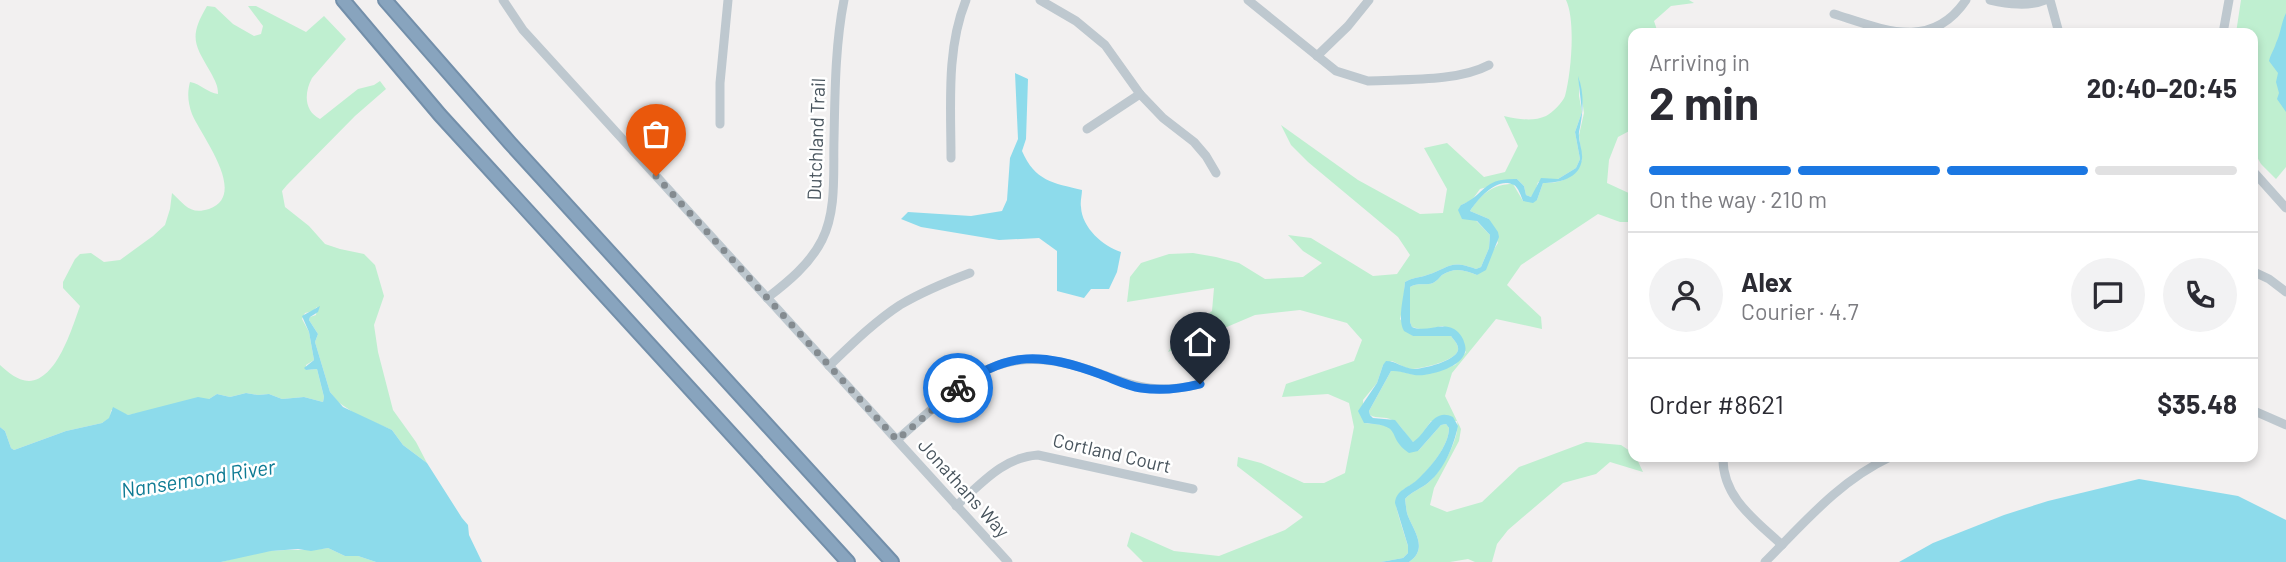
<!DOCTYPE html>
<meta charset="utf-8">
<style>
body{margin:0;font-family:Barlow,sans-serif;background:#f2f2f3;color:#2b2b33;height:100vh;display:flex;flex-direction:column;font-size:26px;white-space:nowrap}
*{box-sizing:border-box;margin:0}
p{font-size:23px;color:#7c7c81}
.icon{flex:none;width:38px;height:38px;fill:none;stroke:currentColor;stroke-width:2;stroke-linecap:round;stroke-linejoin:round}
.map{position:relative;flex:1;overflow:hidden}
.details{position:absolute;left:1628px;top:28px;width:630px;height:434px;display:flex;flex-direction:column;background:#fff;border-radius:14px;box-shadow:0 4px 10px #0003}
.details>*{flex:none}
.pin{position:absolute;display:grid;place-items:center;width:60px;height:60px;color:#fff;margin:-72px -30px;border-radius:50% 50% 50% 0;rotate:-45deg;box-shadow:0 0 7px #0007}
.pin .icon{rotate:45deg}
.courier{position:absolute;display:grid;place-items:center;width:70px;height:70px;margin:-35px;border:5px solid #1b77e2;border-radius:50%;background:#fff;color:#222;box-shadow:0 2px 9px #0007}
.headline em{font-style:normal;font-weight:700}
.headline div{display:flex;flex-direction:column-reverse}
.headline{display:flex;align-items:center;justify-content:space-between;height:119px;padding:0 21px}
h1{font-size:46px;font-weight:700;line-height:52px}
.bar{display:grid;grid-template-columns:repeat(4,1fr);gap:10px 7px;align-content:center;height:84px;padding:0 21px}
.bar i{height:9px;border-radius:5px;background:#e1e1e2}
.bar .on{background:#1b77e2}
.bar p{grid-column:span 4}
.line{display:flex;align-items:center;gap:18px;padding:0 21px;border-top:2px solid #e1e1e2}
.line div{flex:1}
.round{display:grid;place-items:center;flex:none;width:74px;height:74px;border-radius:37px;background:#f2f2f3}
.map>svg:first-child{display:block}
</style>
<div class="map">
<svg width="2286" height="562" viewBox="0 0 2286 562">
<rect width="100%" height="100%" fill="#f2f0f0"/>
<!-- green -->
<g fill="#bfefd0">
<path d="M1566,0h123l5,3 -23,3 -17,15 4,12h-25v96l-15,8 -9,23 -2,23 26,12v27h-13l-22,-8 -77,51 -14,20 34,32 1,12 -46,-10 -44,54 -7,23 16,33 -2,12 -25,47 -4,17 17,7 35,-10 37,-35 67,-25 35,3 12,8v4h3l7,15 -33,-10 -14,12 -33,9 -55,47 -11,14 -5,18h-17l-7,-3 -18,3h-41c19,-13 6,-29 -1,-46 -2,-5 -2,-11 -3,-17 7,-8 16,-10 24,-17 12,-10 32,-46 28,-61h-26l-13,19 -5,2c-8,-7 -11,-17 -21,-22 -7,-4 -15,-1 -22,-5l-1,-4 22,-40h8l16,4 20,-3 20,-7 11,-13 -23,-26 -19,4 -12,-3 -2,-5v-35c8,-5 15,-1 23,-4 4,-2 6,-5 9,-8 13,-8 22,-5 35,0l21,-32 -9,-24 -19,-8c11,-17 23,-27 43,-27l10,17 14,-1 6,-17c23,0 26,-5 39,-23l-3,-25 5,-22 -5,-34v17l3,16 -7,20 5,27 -4,9 -18,11 -20,3 -4,13 -3,2 -5,-2 -2,-9 -7,-7 -37,10 -8,11 -11,5 29,30 -1,13 -8,19 -5,2c-27,-10 -26,-1 -49,6 -8,3 -14,2 -22,7l-2,24 -3,13 13,17h38c3,4 8,9 7,14 -2,11 -35,18 -45,19 -7,0 -14,-5 -21,-8l-9,4 -6,18 -14,17 1,23 20,2 8,2 4,10 22,14 23,-26 5,-1 3,4c0,18 -19,40 -31,52 -8,7 -22,10 -22,23 -1,4 10,36 12,43v7l-5,5 -22,4h-238l-16,-16 4,-14 43,19 45,5 66,-26 18,-13 -66,-51 1,-9 23,6 43,20h20l21,-10 9,-46 -5,-24 -21,-9 -46,3 4,-13 68,-23 8,-21 -15,-17 -47,-13 -45,5 -87,37 8,-13 36,-28 2,-23 -87,14 3,-25 11,-14 28,-9 24,-1 23,4 23,6 26,16 38,-2 19,-14 -19,-12 -15,-16 23,3 62,38 24,-2 13,-19 -12,-18 -90,-75 -17,-17 -10,-20 77,55 62,34 23,-1 4,-24 -23,-41 23,-5 37,34 21,-5 13,-26 -14,-30c13,3 29,6 42,0 6,-3 17,-14 19,-20 6,-22 11,-75 1,-96z"/>
<polygon points="2241,0 2286,0 2286,167 2276,179 2261,164 2252,148 2252,33 2236,33"/>
<path d="M207,6l8,1 18,17 21,12 7,-2 2,-8 -15,-20h8l50,26 18,-16 22,23 -34,39c-8,15 -8,33 8,41l38,-30 16,-4 6,-4 6,8 -31,27 -68,69 -5,6 3,16 24,19 16,18 15,5 24,5 11,11 9,31 -10,29 4,27 15,58 23,32 11,21 -24,-18 -11,-15 -35,-15 -19,-13 -8,-10 -15,-50 3,-8 -9,-14 1,-3 6,-2 1,-8 -4,4 -8,2 -3,6 7,13 5,28 -8,5v5l11,-1 7,28 -1,5 -19,-5 -22,2 -13,-5 -11,1 -12,-2 -16,4 -13,-3 -8,5 -81,16 -17,-5 -1,8 -8,5 -36,8 -52,19 -3,-2 -6,-17 -5,-4v-62c8,7 18,16 29,16 28,-1 43,-53 51,-75l-17,-18v-6l12,-23 5,-5 11,-1 13,9 16,-2 33,-24 12,-11 5,-16 2,-16c13,12 18,22 37,16 40,-14 -8,-73 -17,-95 -4,-11 -5,-21 -2,-32 11,2 18,11 28,12 0,-9 -3,-13 -7,-21 -16,-28 -23,-35 -4,-67z"/>
<path d="M328,548l17,8h13l18,6h-155c16,-4 34,-10 50,-11 19,-2 38,0 57,-3z"/>
</g>
<!-- water -->
<g fill="#8ddbeb">
<path d="M2286,13v99l-9,-13 2,-6 -3,-11 2,-9 -9,-12c2,-8 5,-11 7,-18 5,-10 5,-20 10,-30z"/>
<path d="M1015,73l13,6 -2,60 -4,12c13,30 31,32 60,39 0,5 -2,12 -1,17 1,21 22,39 40,45l-4,20 -8,17h-18l-7,9 -27,-7v-40l-18,-13 -40,2 -78,-13 -20,-8 7,-7 63,4 31,-5 5,-11 3,-42 8,-19z"/>
<path d="M1578,76c7,18 5,38 1,56 -1,9 4,18 3,27 -2,20 -24,24 -39,24l-6,17 -4,3 -10,-2c-2,-5 -5,-14 -9,-16 -17,-9 -36,14 -44,26l19,8 9,13 1,5 -13,33 -9,5c-13,-5 -22,-8 -35,0 -3,3 -5,6 -9,8 -8,3 -15,-1 -23,4v35l2,5c14,6 28,-5 42,2 4,2 9,8 10,13 9,21 -25,31 -40,33 -12,2 -21,-5 -33,-4l-22,40 1,4 3,3 22,2 18,22c14,-8 19,-35 40,-25l5,9c-4,19 -14,44 -29,56 -8,7 -17,9 -24,17 1,6 1,12 3,17 7,17 20,33 1,46h-28l22,-4 5,-5v-7l-13,-43c1,-13 13,-15 22,-23 13,-12 32,-34 32,-52l-3,-4 -5,1 -23,26 -9,2c-25,-18 -3,-27 -45,-30l-6,-12 19,-28 6,-18 3,-4c10,0 17,7 27,8 10,0 43,-8 45,-19 1,-5 -4,-10 -7,-14h-38l-9,-5c-7,-12 0,-34 1,-49 8,-5 14,-4 22,-7 23,-7 22,-16 49,-6l5,-2 8,-19 1,-13 -13,-14 -15,-2 -4,-9 3,-5c26,-11 20,-27 56,-26l7,7 2,9 5,2 10,-19 17,1 18,-11 4,-9 -5,-27 7,-20z"/>
<polygon points="320,306 318,312 310,317 309,320 318,334 315,342 330,392 343,407 392,430 403,445 427,463 462,518 468,525 469,535 482,562 376,562 358,556 345,556 328,548 311,551 298,549 271,551 221,562 0,562 0,427 5,431 11,448 14,450 66,431 102,423 109,418 113,407 128,415 198,397 209,399 217,394 230,397 246,393 258,395 269,394 282,399 304,397 323,402 324,397 317,369 306,370 304,368 314,360 309,332 302,316"/>
<polygon points="2139,479 2238,496 2286,520 2286,562 1899,562 1933,543 2004,515 2048,501"/>
</g>
<g fill="none" stroke-linecap="round" stroke-linejoin="round">
<!-- highway casing -->
<g stroke="#738faa" stroke-width="16">
<g id="highway">
<polyline points="343,0 440,115 848,562"/>
<polyline points="385,0 510,143 892,562"/>
</g>
</g>
<!-- minor -->
<g stroke="#bec8cf" stroke-width="9">
<polyline points="503,0 523,30 1008,562"/>
<polyline points="1040,0 1076,21 1105,45 1140,94 1163,118 1194,142 1206,156 1216,173"/>
<path d="M1248,0l88,71 32,10c36,-2 89,1 121,-16"/>
<path d="M1990,0c18,4 38,7 55,0"/>
<polyline points="2050,0 2059,33"/>
<path d="M1834,14c48,15 97,38 132,-14"/>
<polyline points="2223,33 2229,0"/>
<polyline points="1317,56 1348,26 1369,0"/>
<polyline points="720,124 720,83 728,0"/>
<polyline points="1087,129 1140,94"/>
<path d="M951,158c0,-52 -5,-109 15,-158"/>
<polyline points="2252,170 2286,208"/>
<polyline points="2252,271 2269,279 2286,292"/>
<path d="M767,298c21,-16 43,-34 55,-58 15,-30 11,-68 12,-101 1,-46 1,-93 10,-139"/>
<path d="M829,366c22,-21 45,-44 71,-61 22,-13 46,-23 70,-32"/>
<polyline points="2252,410 2286,425"/>
<path d="M897,440c72,-63 103,-104 204,-66 36,14 60,20 99,10"/>
<path d="M1723,457c-1,40 32,63 59,88"/>
<path d="M956,506c25,-22 47,-49 82,-51l155,34"/>
<path d="M1765,562c39,-39 74,-81 125,-105"/>
</g>
<!-- highway -->
<use href="#highway" stroke="#88a4be" stroke-width="12"/>
</g>
<g fill="none" stroke-linecap="round" stroke-linejoin="round">
<!-- done -->
<polyline stroke="#848b90" stroke-width="7" stroke-dasharray="0 12.6" points="656,176 897,440 958,388"/>
<!-- route -->
<path stroke="#1b77e2" stroke-width="9" d="M958,388c50,-38 85,-35 142,-14 14,5 27,12 41,14 20,3 39,1 59,-4"/>
</g>
<g text-anchor="middle" stroke-width="5" stroke-linejoin="round" paint-order="stroke">
<!-- street labels -->
<g font-size="19" fill="#48545d" stroke="#fff">
<text transform="translate(816 139) rotate(-88)" y="7">Dutchland Trail</text>
<text transform="translate(1112 453) rotate(13)" y="7">Cortland Court</text>
<text transform="translate(964 488) rotate(48)" y="7">Jonathans Way</text>
</g>
<!-- water labels -->
<g font-size="21" font-style="italic" fill="#0e7b94" stroke="#fff">
<text transform="translate(198 479) rotate(-9)" y="7">Nansemond River</text>
</g>
</g>
</svg>
<div class="pin" style="left:656px;top:176px;background:#ea580c"><svg class="icon" aria-label="bag" viewBox="0 0 24 24"><path d="M5 8h14l-1 12H6zM9 8a3 3 0 0 1 6 0"/></svg></div>
<div class="pin" style="left:1200px;top:384px;background:#1f2937"><svg class="icon" aria-label="home" viewBox="0 0 24 24"><path d="M3 11l9-7 9 7M6 9v11h12V9"/></svg></div>
<div class="courier" style="left:958px;top:388px"><svg class="icon" aria-label="bike" viewBox="0 0 24 24"><circle cx="6" cy="16" r="4"/><circle cx="18" cy="16" r="4"/><path d="M6 16l4-8h5l3 8M10 8l3 8H6M13 5h3"/></svg></div>
<section class="details">
<div class="headline"><div><h1>2 min</h1><p>Arriving in</p></div><em>20:40–20:45</em></div>
<div class="bar"><i class="on"></i><i class="on"></i><i class="on"></i><i></i><p>On the way · 210 m</p></div>
<div class="line" style="height:126px"><a class="round"><svg class="icon" aria-label="person" viewBox="0 0 24 24"><circle cx="12" cy="8" r="4"/><path d="M4 21q1-7 8-7t8 7"/></svg></a><div><b>Alex</b><p>Courier · 4.7</p></div><a class="round"><svg class="icon" aria-label="chat" viewBox="0 0 24 24"><path d="M4 5h16v11H9l-5 4z"/></svg></a><a class="round"><svg class="icon" aria-label="phone" viewBox="0 0 24 24"><path d="M5 4h4l2 5-3 2q2 4 5 5l2-3 5 2v4C11 20 4 13 5 4z"/></svg></a></div>
<div class="line" style="height:91px"><div>Order #8621</div><b>$35.48</b></div>
</section>
</div>
